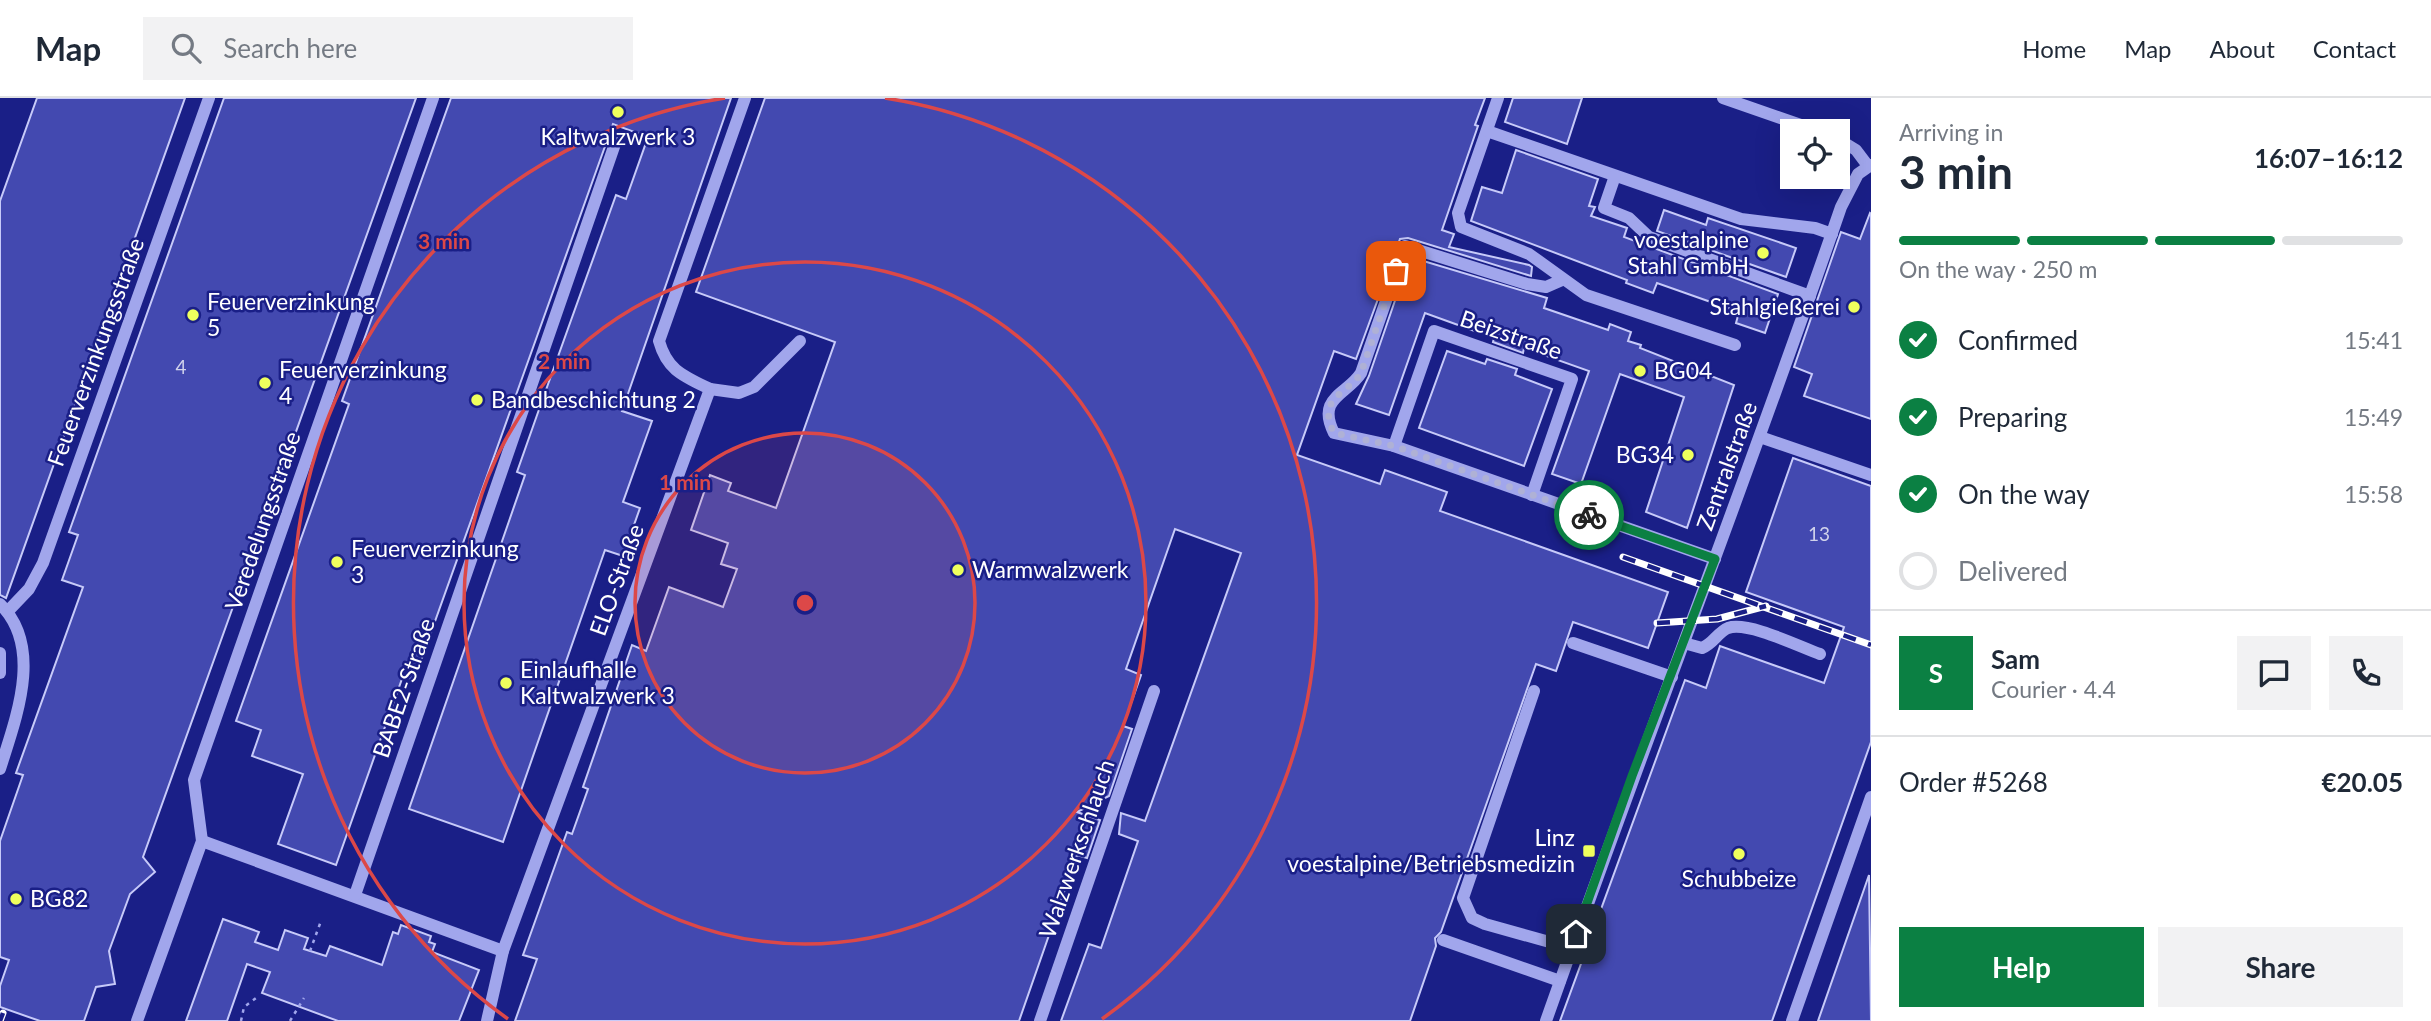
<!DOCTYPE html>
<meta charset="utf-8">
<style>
body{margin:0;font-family:Lato,sans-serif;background:#f2f2f3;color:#1f2937;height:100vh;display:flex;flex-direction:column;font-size:26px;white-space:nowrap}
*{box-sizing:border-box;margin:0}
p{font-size:23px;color:#747a83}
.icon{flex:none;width:38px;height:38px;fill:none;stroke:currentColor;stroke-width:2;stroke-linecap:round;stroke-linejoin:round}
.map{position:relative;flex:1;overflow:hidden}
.details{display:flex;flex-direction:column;background:#fff;width:560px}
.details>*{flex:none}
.tools{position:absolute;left:1780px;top:21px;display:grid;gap:14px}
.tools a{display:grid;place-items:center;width:70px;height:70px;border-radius:0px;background:#fff;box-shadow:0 7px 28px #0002;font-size:35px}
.pin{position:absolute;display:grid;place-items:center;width:60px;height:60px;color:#fff;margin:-30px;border-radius:14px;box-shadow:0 4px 10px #0006}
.courier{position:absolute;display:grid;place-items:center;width:70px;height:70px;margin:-35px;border:5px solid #0b8043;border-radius:50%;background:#fff;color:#222;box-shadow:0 2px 9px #0007}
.summary em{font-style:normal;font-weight:700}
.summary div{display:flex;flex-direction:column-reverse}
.summary{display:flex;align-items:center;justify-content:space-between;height:119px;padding:0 28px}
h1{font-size:46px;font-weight:700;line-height:52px}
.bar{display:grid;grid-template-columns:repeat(4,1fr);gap:10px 7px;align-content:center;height:84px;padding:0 28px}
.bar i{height:9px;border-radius:5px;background:#e0e1e3}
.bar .active{background:#0b8043}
.bar p{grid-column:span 4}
.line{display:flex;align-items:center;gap:18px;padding:0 28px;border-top:2px solid #e0e1e3}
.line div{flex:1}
.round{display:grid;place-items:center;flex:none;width:74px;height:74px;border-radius:0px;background:#f2f2f3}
ol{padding:0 28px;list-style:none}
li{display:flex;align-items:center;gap:21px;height:77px}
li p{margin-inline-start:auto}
li .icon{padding:7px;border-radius:50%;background:#0b8043;color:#fff;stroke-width:4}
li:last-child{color:#747a83}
li i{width:38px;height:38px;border:4px solid #e0e1e3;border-radius:50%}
.action{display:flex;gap:14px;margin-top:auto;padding:14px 28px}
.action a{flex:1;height:80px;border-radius:0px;background:#0b8043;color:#fff;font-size:28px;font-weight:700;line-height:80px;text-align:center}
.action a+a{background:#f2f2f3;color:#1f2937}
header{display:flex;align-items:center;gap:42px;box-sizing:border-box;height:98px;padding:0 35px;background:#fff;border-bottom:2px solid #e0e1e3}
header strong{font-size:33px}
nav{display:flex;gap:38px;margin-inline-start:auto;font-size:24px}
.search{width:490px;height:63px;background:#f2f2f3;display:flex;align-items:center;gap:18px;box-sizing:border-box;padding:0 24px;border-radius:0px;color:#747a83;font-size:26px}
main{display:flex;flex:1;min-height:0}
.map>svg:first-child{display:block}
</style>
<header>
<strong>Map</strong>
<div class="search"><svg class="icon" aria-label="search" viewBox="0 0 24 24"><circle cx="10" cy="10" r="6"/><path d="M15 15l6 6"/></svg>Search here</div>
<nav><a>Home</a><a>Map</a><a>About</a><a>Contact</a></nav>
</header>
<main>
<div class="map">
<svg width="1871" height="923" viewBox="0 0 1871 923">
<rect width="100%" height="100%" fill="#1a1f87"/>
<!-- building -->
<g fill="#4349b0" stroke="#c7caf9" stroke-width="2">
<polygon points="37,0 185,0 6,500 0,497 0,103"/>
<polygon points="224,0 416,0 143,759 155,774 130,796 109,853 115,886 96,889 84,923 40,923 0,909 0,888 9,862 0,859 0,743 23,677 16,675 83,489 62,482 78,437 69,434"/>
<polygon points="451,0 731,0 622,313 652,323 623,404 640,410 623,458 605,452 503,744 409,711 525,377 517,374 542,303 616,97 626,101 648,39 613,26 414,582 403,578 336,767 278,746 303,676 252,658 261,632 236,623 349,306 342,303"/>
<polygon points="765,0 1485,0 1475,27 1478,28 1442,132 1454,136 1449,149 1529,167 1532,169 1531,178 1408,140 1400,141 1356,261 1334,253 1297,357 1380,386 1385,372 1447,394 1440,413 1668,494 1648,550 1573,524 1556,573 1536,566 1441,834 1435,840 1436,848 1410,923 1061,923 1089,846 1101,850 1138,743 1119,736 1121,715 1145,723 1241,455 1175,431 1126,571 1141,577 1123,628 1132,631 1109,698 1077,714 1100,722 1087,760 1077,757 1019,923 515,923 537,861 523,857 567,734 572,736 588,691 583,689 632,547 646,553 669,489 723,509 737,471 721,466 728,445 691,432 710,377 731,385 728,393 776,410 835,244 696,194"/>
<polygon points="1513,0 1582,0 1567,46 1505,24"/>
<polygon points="1516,52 1598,81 1589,108 1595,109 1591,118 1627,130 1624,139 1778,196 1765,235 1736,225 1739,214 1657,185 1653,195 1626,185 1627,182 1471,123 1482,89 1502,95"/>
<polygon points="1664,112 1706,127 1708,120 1796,150 1786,179 1657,133"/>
<polygon points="1870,115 1871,116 1871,321 1804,298 1812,276 1794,269 1841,134 1860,141"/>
<polygon points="1410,159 1547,200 1544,210 1608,232 1610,226 1631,234 1628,243 1641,247 1640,250 1734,287 1687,430 1646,414 1684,299 1620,276 1581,386 1552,376 1589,273 1524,250 1523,255 1493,244 1494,240 1425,215 1389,317 1356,306 1369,278"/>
<polygon points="1447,253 1485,266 1487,261 1517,271 1515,277 1552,291 1524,368 1419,330"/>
<polygon points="1793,360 1871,388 1871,644 1772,923 1560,923 1685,582 1706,590 1720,548 1824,585 1844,529 1746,494"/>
<polygon points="1869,777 1871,923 1818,923"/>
<polygon points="223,821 259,834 255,844 278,852 285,832 308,840 304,851 326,858 330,848 382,867 393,834 398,836 401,827 431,838 429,844 435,846 432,854 479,872 459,923 338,923 262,895 270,874 247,866 227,923 186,923"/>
</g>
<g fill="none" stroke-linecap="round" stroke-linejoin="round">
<!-- path -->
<g stroke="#a1a6ec" stroke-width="2.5" stroke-dasharray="3.5 5" stroke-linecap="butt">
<polyline points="310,853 321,823"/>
<polyline points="241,923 244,909 256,900"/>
<polyline points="290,923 304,900"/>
</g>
<!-- minor -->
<g stroke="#a1a6ec" stroke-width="12">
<polyline points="1498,0 1458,115 1461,129 1529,156 1586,197 1735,247"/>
<polyline points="1723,0 1818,33"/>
<polyline points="1487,33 1741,121 1815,130 1832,136"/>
<polyline points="1838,41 1856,52 1868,68"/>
<polyline points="1615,78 1604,110 1629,120 1649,139 1810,198"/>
<path d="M1562,182l-16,7 -19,-3 -122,-38 -44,127c-14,22 -45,24 -27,60l60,13 321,113"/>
<polyline points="710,291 739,295 754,289 800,243"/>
<polyline points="1760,339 1871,377"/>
<polyline points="1394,348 1434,233 1572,281 1532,397"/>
<path d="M0,506c44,43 16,114 0,165"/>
<polyline points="8,513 29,491 43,465 209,0"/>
<polyline points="1573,545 1672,579"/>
<path d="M1684,545l18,5c11,-4 16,-16 26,-20 20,-7 72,19 92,26"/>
<polyline points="0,555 0,575"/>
<polyline points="1534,593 1463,800 1472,820 1485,826 1571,850"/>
<polyline points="202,743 503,853"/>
<polyline points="355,797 617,40"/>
<polyline points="1443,842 1560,883"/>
<polyline points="137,923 202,743 194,682 433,0"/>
<path d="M487,923l16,-70 207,-562c-27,-13 -43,-19 -51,-48l86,-243"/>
<polyline points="1040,923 1154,593"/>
<path d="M1546,923c96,-272 201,-541 295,-814l17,-33 13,-9"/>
<polyline points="1792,923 1871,699"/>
</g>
<!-- rail casing -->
<g stroke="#fff" stroke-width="7">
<g id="rail">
<polyline points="1623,459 1871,547"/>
<polyline points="1657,525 1717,521 1766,508"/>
<polyline points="0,923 3,915"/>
</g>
</g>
<!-- rail -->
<use href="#rail" stroke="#1a1f87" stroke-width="4.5" stroke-dasharray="13" stroke-linecap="butt"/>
</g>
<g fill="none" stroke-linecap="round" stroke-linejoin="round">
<!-- done -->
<path stroke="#afb1d5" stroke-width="7" stroke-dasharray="0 12.6" d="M1396,173l-35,102c-14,22 -45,24 -27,60l60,13 195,69"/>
<!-- route -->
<polyline stroke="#0b8043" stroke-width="9" points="1576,836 1632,678 1715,461 1589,417"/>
</g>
<!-- distance rings -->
<circle cx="805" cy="505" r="170" fill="#dc4848" fill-opacity=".12"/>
<g fill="none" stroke="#dc4848" stroke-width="3.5">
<circle cx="805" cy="505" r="170"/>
<circle cx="805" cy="505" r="341"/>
<path d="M508 921A511 511 0 0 1 725 0M885 0A511 511 0 0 1 1102 921"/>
</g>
<!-- markers -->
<g fill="#efff5d" stroke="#1a1f87" stroke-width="2.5">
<circle cx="618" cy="14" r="7"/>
<circle cx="1763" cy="155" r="7"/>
<circle cx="1854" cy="209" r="7"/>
<circle cx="193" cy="217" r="7"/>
<circle cx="1640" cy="273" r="7"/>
<circle cx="265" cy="285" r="7"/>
<circle cx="477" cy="302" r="7"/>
<circle cx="1688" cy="357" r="7"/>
<circle cx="337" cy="464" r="7"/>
<circle cx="958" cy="472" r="7"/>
<circle cx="506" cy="585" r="7"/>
<rect x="1582" y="746" width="14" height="14" rx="3.5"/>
<circle cx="1739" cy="756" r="7"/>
<circle cx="16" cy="801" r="7"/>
</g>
<g text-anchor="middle" stroke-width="5" stroke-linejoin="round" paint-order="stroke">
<!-- number labels -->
<g font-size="19" fill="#d0d2eb">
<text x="181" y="276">4</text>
<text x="1819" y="443">13</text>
</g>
<!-- poi labels -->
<g font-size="23" fill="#fff" stroke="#1a1f87" text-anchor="start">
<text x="618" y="47" text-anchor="middle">Kaltwalzwerk 3</text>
<text x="1749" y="150" text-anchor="end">voestalpine<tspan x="1749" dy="26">Stahl GmbH</tspan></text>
<text x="207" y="212">Feuerverzinkung<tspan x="207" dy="26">5</tspan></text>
<text x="1840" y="217" text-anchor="end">Stahlgießerei</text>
<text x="279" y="280">Feuerverzinkung<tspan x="279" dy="26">4</tspan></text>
<text x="1654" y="281">BG04</text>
<text x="491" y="310">Bandbeschichtung 2</text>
<text x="1674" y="365" text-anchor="end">BG34</text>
<text x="351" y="459">Feuerverzinkung<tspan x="351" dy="26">3</tspan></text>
<text x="972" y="480">Warmwalzwerk</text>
<text x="520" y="580">Einlaufhalle<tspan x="520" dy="26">Kaltwalzwerk 3</tspan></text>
<text x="1575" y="748" text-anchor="end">Linz<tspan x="1575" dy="26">voestalpine/Betriebsmedizin</tspan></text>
<text x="1739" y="789" text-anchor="middle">Schubbeize</text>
<text x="30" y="809">BG82</text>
</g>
<!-- street labels -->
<g font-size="23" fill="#fff" stroke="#1a1f87">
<text transform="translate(1511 237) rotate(19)" y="8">Beizstraße</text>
<text transform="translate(96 254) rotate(-70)" y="8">Feuerverzinkungsstraße</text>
<text transform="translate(1727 368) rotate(-70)" y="8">Zentralstraße</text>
<text transform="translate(263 423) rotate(-71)" y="8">Veredelungsstraße</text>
<text transform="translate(617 482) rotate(-70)" y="8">ELO-Straße</text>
<text transform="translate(404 590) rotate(-71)" y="8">BABE2-Straße</text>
<text transform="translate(1077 751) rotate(-71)" y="8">Walzwerkschlauch</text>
</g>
</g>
<circle cx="805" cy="505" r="10" fill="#dc4848" stroke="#1a1f87" stroke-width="3.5"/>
<g font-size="21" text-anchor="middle" font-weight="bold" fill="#dc4848" stroke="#1a1f87" stroke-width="5" stroke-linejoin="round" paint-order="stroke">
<text x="444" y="151">3 min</text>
<text x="564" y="271">2 min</text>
<text x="685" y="392">1 min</text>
</g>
</svg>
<div class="tools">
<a><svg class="icon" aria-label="locate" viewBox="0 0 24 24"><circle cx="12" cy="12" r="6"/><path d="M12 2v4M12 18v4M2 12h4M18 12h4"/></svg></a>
</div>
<div class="pin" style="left:1396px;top:173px;background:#ea580c"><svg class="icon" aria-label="bag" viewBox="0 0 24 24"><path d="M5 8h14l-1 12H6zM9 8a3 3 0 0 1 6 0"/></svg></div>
<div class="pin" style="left:1576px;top:836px;background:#1f2937"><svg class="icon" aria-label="home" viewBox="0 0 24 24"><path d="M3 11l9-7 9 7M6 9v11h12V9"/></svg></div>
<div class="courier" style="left:1589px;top:417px"><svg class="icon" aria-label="bike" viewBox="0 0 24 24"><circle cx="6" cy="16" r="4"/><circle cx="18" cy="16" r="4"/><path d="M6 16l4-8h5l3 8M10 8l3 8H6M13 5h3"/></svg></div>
</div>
<section class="details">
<div class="summary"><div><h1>3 min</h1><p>Arriving in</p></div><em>16:07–16:12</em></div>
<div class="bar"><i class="active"></i><i class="active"></i><i class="active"></i><i></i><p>On the way · 250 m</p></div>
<ol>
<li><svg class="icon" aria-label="check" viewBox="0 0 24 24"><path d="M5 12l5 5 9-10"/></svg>Confirmed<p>15:41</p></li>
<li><svg class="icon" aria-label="check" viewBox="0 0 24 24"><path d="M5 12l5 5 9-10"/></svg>Preparing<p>15:49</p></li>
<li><svg class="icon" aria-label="check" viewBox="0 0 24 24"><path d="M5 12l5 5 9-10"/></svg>On the way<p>15:58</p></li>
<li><i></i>Delivered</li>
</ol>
<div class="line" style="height:126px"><b class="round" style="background:#0b8043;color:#fff">S</b><div><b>Sam</b><p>Courier · 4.4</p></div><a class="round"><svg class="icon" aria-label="chat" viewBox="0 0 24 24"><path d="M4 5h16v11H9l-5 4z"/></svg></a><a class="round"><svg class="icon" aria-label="phone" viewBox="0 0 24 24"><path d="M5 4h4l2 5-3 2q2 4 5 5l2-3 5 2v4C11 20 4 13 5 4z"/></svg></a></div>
<div class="line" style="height:91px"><div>Order #5268</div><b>€20.05</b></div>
<div class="action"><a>Help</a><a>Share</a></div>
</section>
</main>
